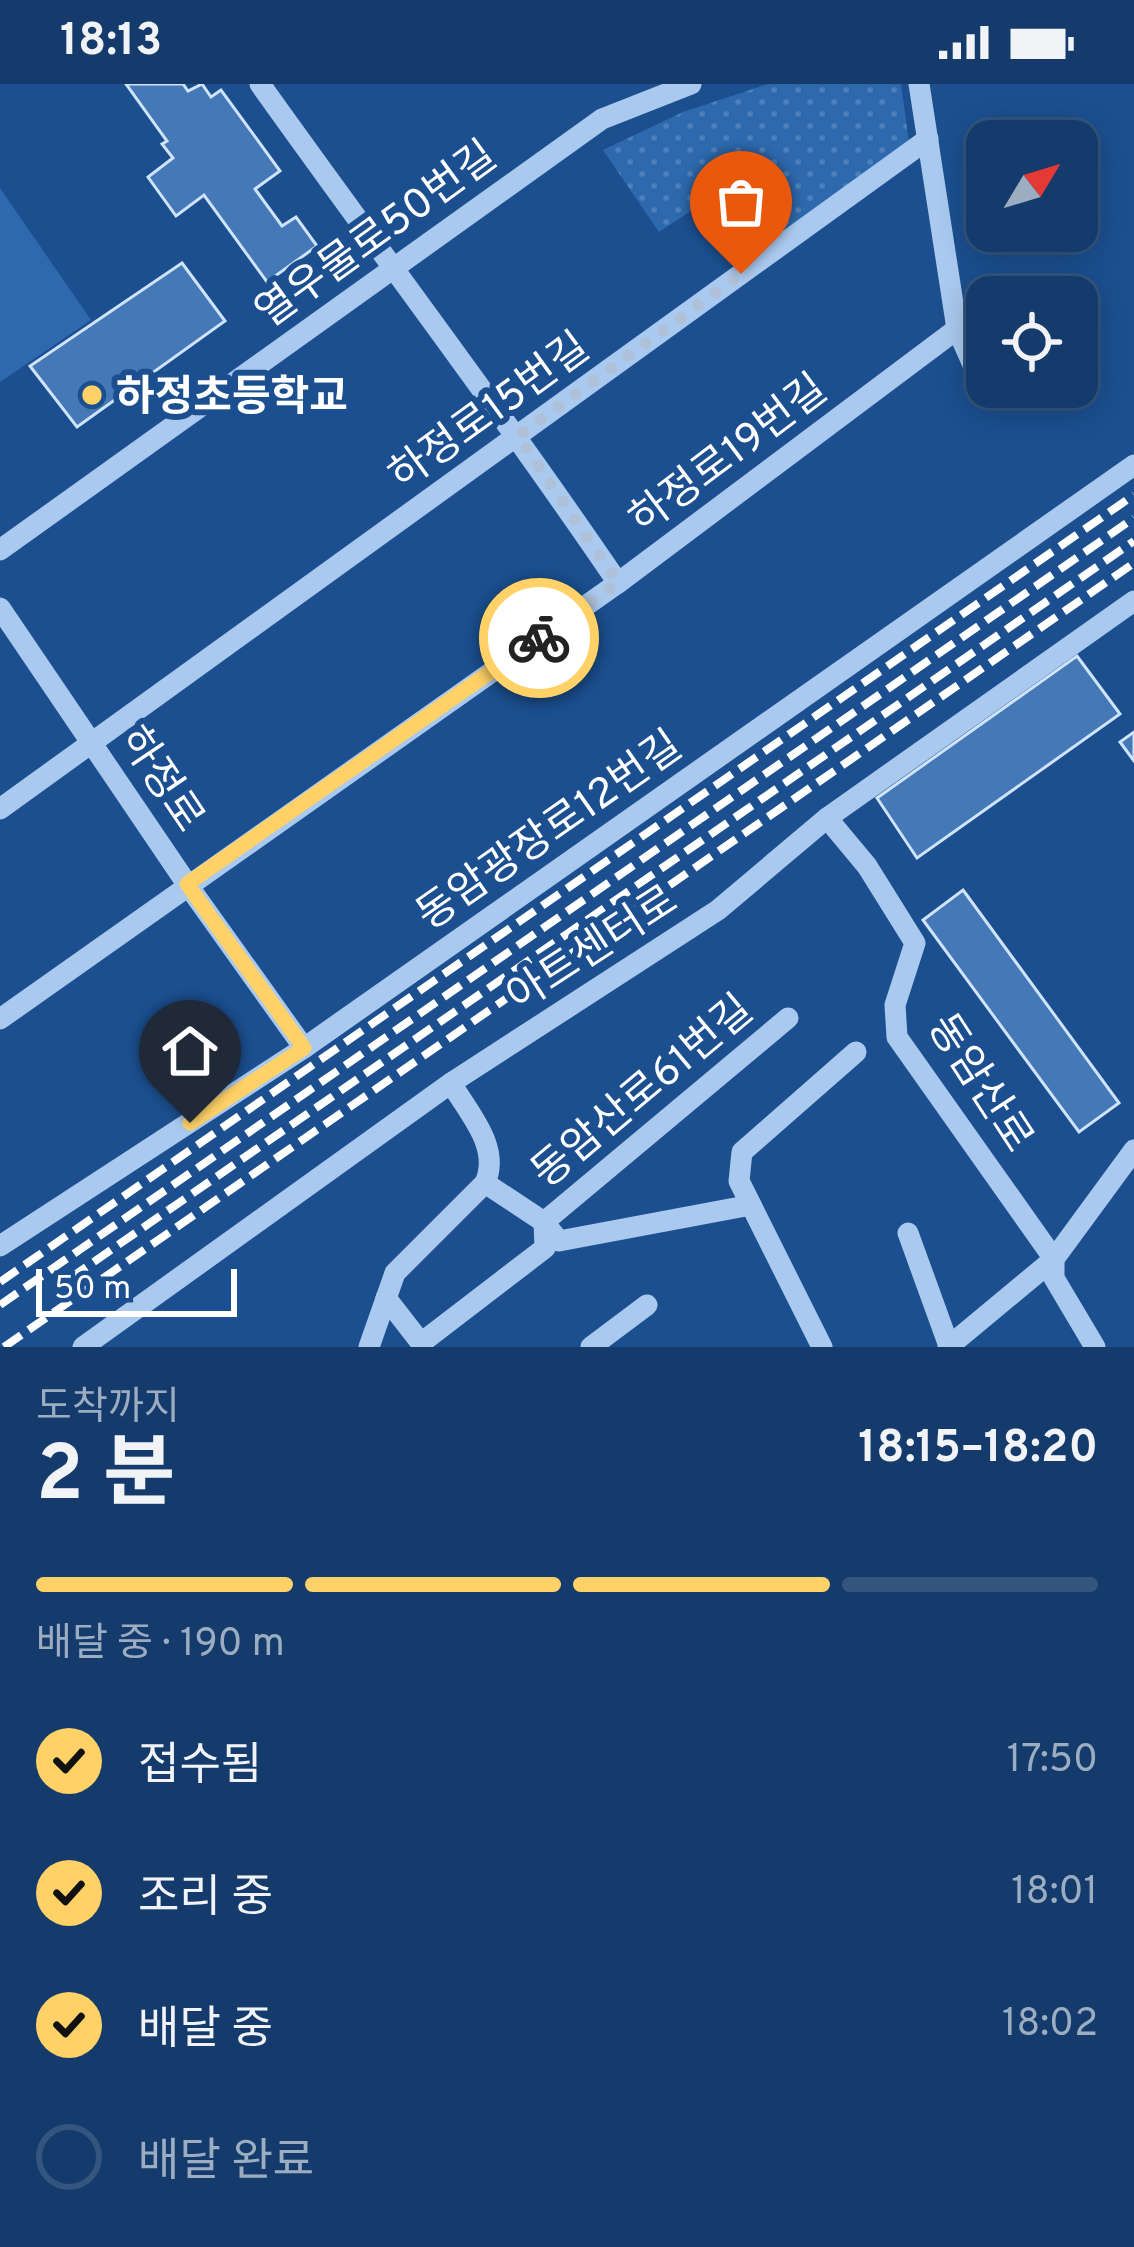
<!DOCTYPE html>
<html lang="ko">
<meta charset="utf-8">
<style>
body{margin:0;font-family:Overpass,"Noto Sans KR",sans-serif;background:#214673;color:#f1f3f6;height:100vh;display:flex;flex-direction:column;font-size:45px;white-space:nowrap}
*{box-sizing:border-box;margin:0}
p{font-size:39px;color:#9dadc1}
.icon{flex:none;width:66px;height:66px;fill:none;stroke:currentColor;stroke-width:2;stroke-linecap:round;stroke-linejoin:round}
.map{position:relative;height:1263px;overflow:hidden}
.sheet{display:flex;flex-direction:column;background:#143b6b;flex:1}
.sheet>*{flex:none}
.needle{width:78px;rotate:52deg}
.tools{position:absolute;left:966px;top:36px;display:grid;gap:24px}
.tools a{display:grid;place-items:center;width:132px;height:132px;border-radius:24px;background:#143b6b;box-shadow:0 6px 30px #0003,0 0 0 3px #33557e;font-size:60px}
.scale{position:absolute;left:36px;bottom:30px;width:201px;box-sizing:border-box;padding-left:12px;border:6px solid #fff;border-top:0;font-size:33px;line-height:42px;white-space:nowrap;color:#fff;-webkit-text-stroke:9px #1b4f8f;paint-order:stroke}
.pin{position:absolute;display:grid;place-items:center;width:102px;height:102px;color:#fff;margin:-123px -51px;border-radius:50% 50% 50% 0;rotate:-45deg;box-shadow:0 0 12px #0007}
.pin .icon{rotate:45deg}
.courier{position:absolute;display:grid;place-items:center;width:120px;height:120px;margin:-60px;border:9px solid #ffd166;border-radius:50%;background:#fff;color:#222;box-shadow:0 3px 15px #0007}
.head em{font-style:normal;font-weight:700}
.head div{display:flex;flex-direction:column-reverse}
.head{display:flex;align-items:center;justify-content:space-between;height:204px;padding:0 36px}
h1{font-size:78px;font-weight:700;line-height:90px}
.bar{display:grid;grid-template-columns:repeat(4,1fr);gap:18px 12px;align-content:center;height:144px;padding:0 36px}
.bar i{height:15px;border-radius:9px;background:#33557e}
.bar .active{background:#ffd166}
.bar p{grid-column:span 4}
ol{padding:0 36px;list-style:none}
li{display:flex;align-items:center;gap:36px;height:132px}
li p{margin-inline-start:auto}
li .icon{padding:12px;border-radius:50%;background:#ffd166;color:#111;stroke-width:4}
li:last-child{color:#9dadc1}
li i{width:66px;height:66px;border:6px solid #33557e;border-radius:50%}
.status{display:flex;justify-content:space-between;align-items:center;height:84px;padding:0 60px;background:#143b6b;direction:ltr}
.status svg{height:33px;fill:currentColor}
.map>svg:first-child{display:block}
</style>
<div class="status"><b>18:13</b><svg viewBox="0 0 49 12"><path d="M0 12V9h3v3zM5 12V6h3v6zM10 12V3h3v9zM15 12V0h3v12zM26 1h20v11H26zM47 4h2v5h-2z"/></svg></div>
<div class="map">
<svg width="1134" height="1263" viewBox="0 0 1134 1263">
<defs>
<pattern id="grass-dots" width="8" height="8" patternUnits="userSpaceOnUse" patternTransform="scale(3)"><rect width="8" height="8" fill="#2e69ad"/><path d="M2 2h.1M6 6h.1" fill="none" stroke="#4d80b9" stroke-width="1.8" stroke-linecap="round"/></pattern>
</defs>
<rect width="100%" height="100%" fill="#1b4f8f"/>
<!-- grass -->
<polygon fill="url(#grass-dots)" points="768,0 901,0 909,58 771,157 729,102 659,148 603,66 683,28"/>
<!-- garden -->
<polygon fill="#2e69ad" points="0,104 91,236 0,298"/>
<!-- building -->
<g fill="#4478b7" stroke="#cfe3fa" stroke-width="3">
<polygon points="126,0 183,0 188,7 202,0 211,13 221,6 280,87 255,105 282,142 296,133 317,162 267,198 204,111 176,132 148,93 173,74 162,60 167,57"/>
<polygon points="182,179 225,237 77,343 30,282"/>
<polygon points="1077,572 1120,630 917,774 877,714"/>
<polygon points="1134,648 1134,677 1120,658"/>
<polygon points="963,806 1119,1019 1079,1048 923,836"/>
</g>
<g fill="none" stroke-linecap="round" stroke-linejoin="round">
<!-- minor -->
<g stroke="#a9c9ee" stroke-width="21">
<path d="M260,0c119,167 243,330 358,499"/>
<polyline points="919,0 957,245 974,283"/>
<polyline points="0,466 602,35 691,0"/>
<polyline points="0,524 187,800 304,964"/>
<polyline points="0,725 928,55"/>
<polyline points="827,734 867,782 915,859 895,921 897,953 1054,1175 1054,1194 1095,1263"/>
<polyline points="0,935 618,499 957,245"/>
<polyline points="485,1099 544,1138 559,1157 751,1121"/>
<polyline points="908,1149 949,1262"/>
<polyline points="0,1162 304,964 1134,381"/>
<polyline points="386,1214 421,1259 545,1164 544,1138 788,934"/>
<polyline points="83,1263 451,999 718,826 827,734 1134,517"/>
<path d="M369,1263l26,-74 90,-90c16,-36 -16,-69 -34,-100"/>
<polyline points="591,1263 647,1221"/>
<polyline points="822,1263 739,1097 742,1068 856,968"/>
<polyline points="948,1263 1054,1175 1134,1066"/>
</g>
<!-- rail -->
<g stroke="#fff" stroke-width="8" stroke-dasharray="21 9" stroke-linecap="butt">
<polyline points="69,1195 1134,457"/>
<polyline points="0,1198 1134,411"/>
<polyline points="0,1221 1134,434"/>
<polyline points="4,1263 1134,479"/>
</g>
</g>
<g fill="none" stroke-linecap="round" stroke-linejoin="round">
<!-- done -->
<polyline stroke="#afc1d8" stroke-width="12" stroke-dasharray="0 21.6" points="539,554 618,499 518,352 741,190"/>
<!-- route -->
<polyline stroke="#ffd166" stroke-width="15" points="190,1039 304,964 187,800 539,554"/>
</g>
<!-- markers -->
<circle fill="#ffd166" stroke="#1b4f8f" stroke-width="4.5" cx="92" cy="311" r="12"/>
<g text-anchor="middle" stroke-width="12" stroke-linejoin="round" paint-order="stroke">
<!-- street labels -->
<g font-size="42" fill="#fff" stroke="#1b4f8f">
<text transform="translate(375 149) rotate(-36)" y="15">열우물로50번길</text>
<text transform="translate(488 326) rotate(-36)" y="15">하정로15번길</text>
<text transform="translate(727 369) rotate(-37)" y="15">하정로19번길</text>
<text transform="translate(163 694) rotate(56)" y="15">하정로</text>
<text transform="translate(548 745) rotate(-35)" y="15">동암광장로12번길</text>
<text transform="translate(591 863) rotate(-33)" y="15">아트센터로</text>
<text transform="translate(982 998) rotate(57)" y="15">동암산로</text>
<text transform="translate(641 1006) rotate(-40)" y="15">동암산로61번길</text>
</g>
<!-- poi labels -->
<g font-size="42" font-weight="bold" fill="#fff" stroke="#1b4f8f" text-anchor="start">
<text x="116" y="326">하정초등학교</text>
</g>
</g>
</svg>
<div class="tools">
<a><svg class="needle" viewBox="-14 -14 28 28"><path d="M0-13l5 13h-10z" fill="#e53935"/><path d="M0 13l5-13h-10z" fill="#9dadc1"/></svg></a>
<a><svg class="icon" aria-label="locate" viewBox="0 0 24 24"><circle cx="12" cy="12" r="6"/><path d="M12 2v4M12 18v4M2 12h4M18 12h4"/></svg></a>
</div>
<div class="scale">50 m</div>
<div class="pin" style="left:741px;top:190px;background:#ea580c"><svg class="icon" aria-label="bag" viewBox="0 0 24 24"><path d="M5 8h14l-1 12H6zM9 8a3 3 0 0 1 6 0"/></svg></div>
<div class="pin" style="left:190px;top:1039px;background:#1f2937"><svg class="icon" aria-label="home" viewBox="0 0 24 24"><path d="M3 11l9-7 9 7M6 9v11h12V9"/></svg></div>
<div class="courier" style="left:539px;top:554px"><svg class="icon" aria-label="bike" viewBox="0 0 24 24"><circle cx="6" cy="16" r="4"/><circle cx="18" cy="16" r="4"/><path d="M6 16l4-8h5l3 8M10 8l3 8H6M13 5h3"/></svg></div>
</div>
<section class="sheet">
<div class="head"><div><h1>2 분</h1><p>도착까지</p></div><em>18:15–18:20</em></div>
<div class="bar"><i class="active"></i><i class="active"></i><i class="active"></i><i></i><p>배달 중 · 190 m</p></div>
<ol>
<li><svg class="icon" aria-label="check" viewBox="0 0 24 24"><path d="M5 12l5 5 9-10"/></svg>접수됨<p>17:50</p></li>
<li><svg class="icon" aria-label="check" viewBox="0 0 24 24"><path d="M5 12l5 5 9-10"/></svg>조리 중<p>18:01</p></li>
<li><svg class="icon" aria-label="check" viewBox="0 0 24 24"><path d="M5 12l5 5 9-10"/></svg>배달 중<p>18:02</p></li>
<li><i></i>배달 완료</li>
</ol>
</section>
